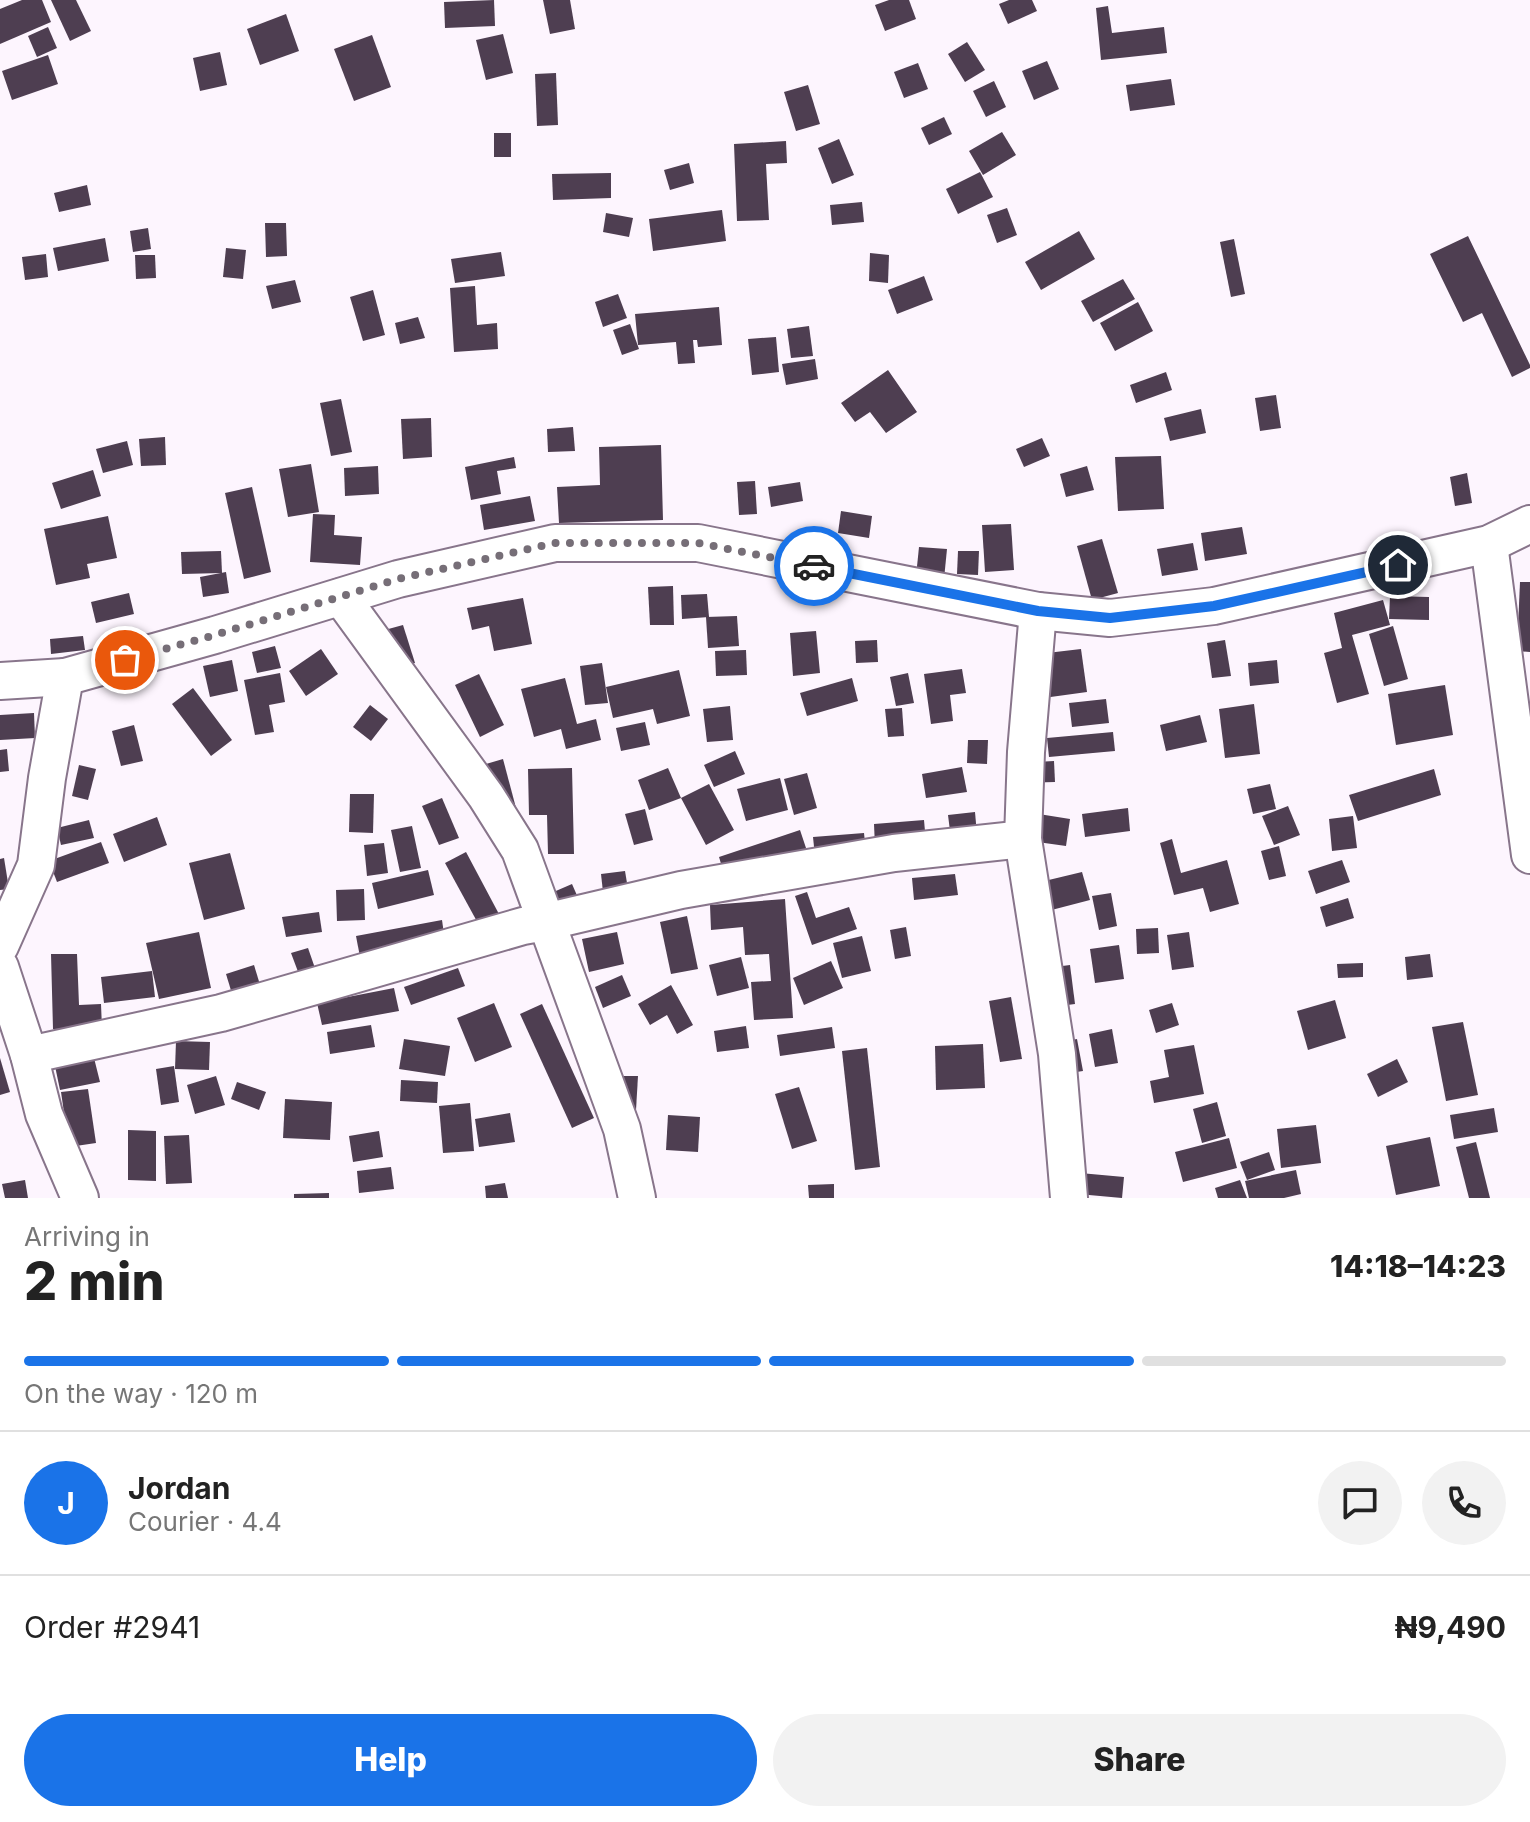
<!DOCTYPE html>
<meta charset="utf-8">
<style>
body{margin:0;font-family:Inter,sans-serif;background:#f2f2f2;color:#222;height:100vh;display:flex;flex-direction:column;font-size:30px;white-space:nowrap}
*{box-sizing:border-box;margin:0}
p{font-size:26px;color:#767676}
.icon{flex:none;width:44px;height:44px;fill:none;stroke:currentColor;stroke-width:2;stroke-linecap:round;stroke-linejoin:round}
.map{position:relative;height:1198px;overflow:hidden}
.side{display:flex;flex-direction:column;background:#fff;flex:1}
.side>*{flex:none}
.pin{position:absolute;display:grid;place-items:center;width:68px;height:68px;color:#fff;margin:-34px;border:4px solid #fff;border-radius:50%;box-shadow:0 2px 8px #0007}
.courier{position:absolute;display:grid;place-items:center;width:80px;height:80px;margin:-40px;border:6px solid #1a73e8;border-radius:50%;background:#fff;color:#222;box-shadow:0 2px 10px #0007}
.summary em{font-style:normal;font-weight:800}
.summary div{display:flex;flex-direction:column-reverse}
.summary{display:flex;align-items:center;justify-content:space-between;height:136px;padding:0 24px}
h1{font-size:52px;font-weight:800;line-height:60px}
.bar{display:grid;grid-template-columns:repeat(4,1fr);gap:12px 8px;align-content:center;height:96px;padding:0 24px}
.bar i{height:10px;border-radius:6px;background:#e0e0e0}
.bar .current{background:#1a73e8}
.bar p{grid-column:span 4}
.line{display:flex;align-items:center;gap:20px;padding:0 24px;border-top:2px solid #e0e0e0}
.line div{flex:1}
.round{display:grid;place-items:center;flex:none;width:84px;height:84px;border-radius:42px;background:#f2f2f2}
.action{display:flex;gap:16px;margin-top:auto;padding:16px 24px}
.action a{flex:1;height:92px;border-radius:48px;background:#1a73e8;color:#fff;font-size:32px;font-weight:800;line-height:92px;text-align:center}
.action a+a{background:#f2f2f2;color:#222}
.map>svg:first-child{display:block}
</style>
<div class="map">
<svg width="1530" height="1198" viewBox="0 0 1530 1198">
<rect width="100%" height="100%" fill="#fdf5fe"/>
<!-- building -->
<g fill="#4e3e51">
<polygon points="22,0 42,0 51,22 0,44 0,9"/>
<polygon points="51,0 76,0 91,31 70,41"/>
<polygon points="494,0 495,26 445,28 444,2"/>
<polygon points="543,0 570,0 575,29 550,34"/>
<polygon points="889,0 909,0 916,19 885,31 875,5"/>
<polygon points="1009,0 1032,0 1037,11 1008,24 999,4"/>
<polygon points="1108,6 1112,33 1164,27 1167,53 1101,60 1096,8"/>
<polygon points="286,14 299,51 260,65 247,29"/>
<polygon points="48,27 57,48 37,57 28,36"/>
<polygon points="503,34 513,73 486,80 476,40"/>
<polygon points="372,35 391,87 354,101 334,49"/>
<polygon points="967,42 985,70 965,82 948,54"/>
<polygon points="220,52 227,85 200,91 193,58"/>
<polygon points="48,55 58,84 12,100 2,71"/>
<polygon points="1047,61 1059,89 1034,100 1022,71"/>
<polygon points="918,63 928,89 904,98 894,72"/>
<polygon points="556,73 558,125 537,126 535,74"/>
<polygon points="1171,79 1175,105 1130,111 1126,85"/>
<polygon points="994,81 1006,107 986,117 973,91"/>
<polygon points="808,85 820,124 796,131 784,92"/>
<polygon points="944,117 952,134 929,145 921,128"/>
<polygon points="1002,132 1016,155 983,175 969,151"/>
<rect x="494" y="133" width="17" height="24"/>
<polygon points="839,139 854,175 832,184 818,148"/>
<polygon points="786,141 787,163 766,164 769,220 737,221 734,144"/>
<polygon points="689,163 694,183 670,190 664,170"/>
<polygon points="980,172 993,197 958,214 946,189"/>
<polygon points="611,173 611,198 553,200 552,174"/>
<polygon points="87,185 91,205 59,212 54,193"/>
<polygon points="862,202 864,222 832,225 830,205"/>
<polygon points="1007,208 1017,235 997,243 987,215"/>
<polygon points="722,210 726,241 653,251 649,219"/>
<polygon points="606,213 633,218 629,237 603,232"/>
<polygon points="265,223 286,223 287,256 266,257"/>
<polygon points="148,228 151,249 133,252 130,231"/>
<polygon points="1079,231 1095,259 1041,290 1025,262"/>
<polygon points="1468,236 1530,365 1530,368 1512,377 1482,313 1463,322 1430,254"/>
<polygon points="105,238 109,261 58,271 53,248"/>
<polygon points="1234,239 1245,294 1231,297 1220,242"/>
<polygon points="226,248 246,250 243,279 223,277"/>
<polygon points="501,252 505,276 455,283 451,259"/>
<polygon points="870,253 889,255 888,283 869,281"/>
<polygon points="46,254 48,277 25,280 22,257"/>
<polygon points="135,255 155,255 156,278 136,279"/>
<polygon points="924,276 933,300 897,314 888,290"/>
<polygon points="1123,279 1135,299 1093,322 1081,301"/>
<polygon points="295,280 301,302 272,309 266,286"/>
<polygon points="475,286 477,325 497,323 498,349 454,352 450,288"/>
<polygon points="373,290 385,335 363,341 350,297"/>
<polygon points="618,294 627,318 603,327 595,302"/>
<polygon points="1138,302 1153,331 1115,351 1100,323"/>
<polygon points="719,307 722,345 698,347 697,340 693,340 695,363 678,364 676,342 638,345 635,314"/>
<polygon points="418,317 425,338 400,344 395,323"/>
<polygon points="630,324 639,349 622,355 613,330"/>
<polygon points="809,326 813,356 791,358 787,329"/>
<polygon points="776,337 779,372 752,375 748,339"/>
<polygon points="815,359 818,379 786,385 782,364"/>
<polygon points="888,370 917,412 886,433 870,412 855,422 841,403"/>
<polygon points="1166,372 1172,390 1136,403 1130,385"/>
<polygon points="1276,395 1281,428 1260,431 1255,398"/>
<polygon points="341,399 352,452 331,456 320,403"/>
<polygon points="1201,409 1206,433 1170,441 1164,418"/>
<polygon points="431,418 432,457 403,459 401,419"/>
<polygon points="573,427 575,451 548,452 547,429"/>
<polygon points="165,437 166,465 141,466 139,439"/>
<polygon points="1042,438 1050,456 1024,467 1016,449"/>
<polygon points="127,441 133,465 103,473 96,449"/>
<polygon points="661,445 663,520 559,523 557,487 600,485 599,447"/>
<polygon points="1161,456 1164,509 1118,511 1115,457"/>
<polygon points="514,457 516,468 497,471 501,494 471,500 465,467"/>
<polygon points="311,464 319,512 288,517 279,469"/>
<polygon points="378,466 379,494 345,496 344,468"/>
<polygon points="1087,466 1094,490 1066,497 1060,474"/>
<polygon points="93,470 101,496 61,509 52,483"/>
<polygon points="1467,473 1472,503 1455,506 1450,477"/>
<polygon points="755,481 757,514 739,515 737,482"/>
<polygon points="800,482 803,501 771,507 768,487"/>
<polygon points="252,487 271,572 244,579 225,493"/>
<polygon points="530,496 535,521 484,530 480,505"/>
<polygon points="841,511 872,516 869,538 838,533"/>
<polygon points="313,514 335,515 334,535 362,537 360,565 310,562"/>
<polygon points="108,516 117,558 87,564 90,578 56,585 44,529"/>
<polygon points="1011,524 1014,570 985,572 982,525"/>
<polygon points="1242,527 1247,554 1205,561 1201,533"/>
<polygon points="818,528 818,558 799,558 799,529"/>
<polygon points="1102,539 1118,593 1092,600 1077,546"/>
<polygon points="1193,543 1198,570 1162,576 1157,549"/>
<polygon points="919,547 947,549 943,589 915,586"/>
<polygon points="221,551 222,573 182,574 181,552"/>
<polygon points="958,551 979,551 978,575 957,574"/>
<polygon points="226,572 229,593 203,597 200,577"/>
<polygon points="1520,582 1530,582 1530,652 1517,651"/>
<polygon points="673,586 674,625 650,625 648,587"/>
<polygon points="129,593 134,614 96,623 91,602"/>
<polygon points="707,594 709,617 682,619 681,595"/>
<polygon points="1390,596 1429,597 1429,620 1389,619"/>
<polygon points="523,598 532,644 494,651 489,626 472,630 467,608"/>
<polygon points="1383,600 1390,625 1352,635 1369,694 1337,703 1324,653 1342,648 1334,613"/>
<polygon points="737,616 739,646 708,648 706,617"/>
<polygon points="403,625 415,663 393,669 381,631"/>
<polygon points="1393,626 1408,679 1384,686 1369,634"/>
<polygon points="816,631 820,673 793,676 790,633"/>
<polygon points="83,636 85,650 51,654 50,639"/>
<polygon points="877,640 878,662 856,663 855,641"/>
<polygon points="1225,640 1231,676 1212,678 1207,643"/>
<polygon points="275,646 281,668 257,673 252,652"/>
<polygon points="321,649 338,674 306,696 289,671"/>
<polygon points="1081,649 1087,692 1036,699 1030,655"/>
<polygon points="746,650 747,675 716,676 715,651"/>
<polygon points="232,660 238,691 210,697 203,666"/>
<polygon points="1277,660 1279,683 1250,686 1248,663"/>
<polygon points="602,663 608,703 585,705 580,666"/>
<polygon points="962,669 966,693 950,695 953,721 931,724 924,674"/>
<polygon points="679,670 690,716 657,724 653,709 613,718 606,687"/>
<polygon points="280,673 285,702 269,705 274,732 255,735 244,680"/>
<polygon points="908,673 914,703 896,706 890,677"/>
<polygon points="479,674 504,725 480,737 455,685"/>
<polygon points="565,678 577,724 596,719 601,740 566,749 561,729 534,737 521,689"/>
<polygon points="852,678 858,701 807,716 800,693"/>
<polygon points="1445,685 1453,735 1396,745 1388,694"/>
<polygon points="193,688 232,740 211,756 172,704"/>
<polygon points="1106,699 1109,723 1072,727 1069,703"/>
<polygon points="1254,704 1260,754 1225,758 1219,709"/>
<polygon points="370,705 388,719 371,741 353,727"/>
<polygon points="730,706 733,740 707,742 703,709"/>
<polygon points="902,708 904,736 888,737 885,709"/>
<polygon points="34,713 35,738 0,740 0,715"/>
<polygon points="1200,715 1207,742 1166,751 1160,725"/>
<polygon points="645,722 650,745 621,751 616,728"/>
<polygon points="134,725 143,761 121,766 112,731"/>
<polygon points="1113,732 1115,751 1049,757 1047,738"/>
<polygon points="968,740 988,740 987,764 967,763"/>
<polygon points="7,749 9,771 0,772 0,750"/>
<polygon points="735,751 745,774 714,787 704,765"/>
<polygon points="503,759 516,808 482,817 469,769"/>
<polygon points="1054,761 1055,782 1019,783 1018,763"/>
<polygon points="79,765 96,769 88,800 72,796"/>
<polygon points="962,767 967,792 926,798 922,774"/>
<polygon points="572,768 574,854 548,854 547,815 529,815 528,769"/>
<polygon points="668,768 681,798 649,810 638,780"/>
<polygon points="1434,769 1441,795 1358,821 1349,795"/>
<polygon points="807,773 817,808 794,815 784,779"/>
<polygon points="780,778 788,810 746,821 737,789"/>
<polygon points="709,784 734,830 706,845 681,798"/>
<polygon points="1270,784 1276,809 1253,814 1247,789"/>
<polygon points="350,794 374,794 373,833 349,832"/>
<polygon points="442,798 459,838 439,845 422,806"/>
<polygon points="1288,806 1300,835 1274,845 1262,816"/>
<polygon points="1128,808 1130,831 1085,837 1082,814"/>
<polygon points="645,809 653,840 634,845 625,814"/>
<polygon points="1020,811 1070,819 1066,846 1016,839"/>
<polygon points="975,812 977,835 951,839 948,815"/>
<polygon points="1353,816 1357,848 1332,851 1329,819"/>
<polygon points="157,817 167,845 124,862 113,834"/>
<polygon points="89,820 94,838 61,845 57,828"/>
<polygon points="924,820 926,843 875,847 874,824"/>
<polygon points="412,826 421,868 400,872 391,830"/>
<polygon points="800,830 808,854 726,880 719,857"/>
<polygon points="864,833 866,852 815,856 813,837"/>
<polygon points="1172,839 1181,873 1227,860 1239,904 1210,912 1203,888 1174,895 1160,843"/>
<polygon points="101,842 109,863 57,882 49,861"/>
<polygon points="384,843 388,873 367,876 364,845"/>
<polygon points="1279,846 1286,876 1269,880 1261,851"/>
<polygon points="466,852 500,916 480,927 445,863"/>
<polygon points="230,853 245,909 204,920 189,863"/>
<polygon points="4,858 9,889 0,890 0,859"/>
<polygon points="1342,860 1350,882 1316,894 1308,871"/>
<polygon points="428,870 434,895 378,909 372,883"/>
<polygon points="625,871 628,889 603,892 601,874"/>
<polygon points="1082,872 1090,900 1040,913 1032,884"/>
<polygon points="955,874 958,895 914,900 912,878"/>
<polygon points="572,884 579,900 548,912 542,897"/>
<polygon points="364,889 365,920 337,921 336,890"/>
<polygon points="807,892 816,918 849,907 857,929 812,945 795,896"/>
<polygon points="1111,893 1117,926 1099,930 1092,896"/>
<polygon points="1348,898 1354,918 1326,927 1320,907"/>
<polygon points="785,899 793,1018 754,1020 751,982 771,981 769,954 745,955 743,927 711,930 710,905"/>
<polygon points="319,912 322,932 286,937 282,917"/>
<polygon points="687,916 698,969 671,974 660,922"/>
<polygon points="442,920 445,941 360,957 356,936"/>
<polygon points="906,927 911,956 895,959 890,930"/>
<polygon points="1158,928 1159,953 1137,954 1136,929"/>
<polygon points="199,932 211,988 159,999 146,943"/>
<polygon points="617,932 624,964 589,972 582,939"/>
<polygon points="1189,932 1194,967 1172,970 1167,935"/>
<polygon points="862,936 871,971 842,978 833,943"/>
<polygon points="1119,945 1124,979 1095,983 1090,949"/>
<polygon points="308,948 316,971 300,977 291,953"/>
<polygon points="51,954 77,954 79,1005 101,1004 102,1028 53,1029"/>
<polygon points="1430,954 1433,977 1407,980 1405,957"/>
<polygon points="741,957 749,988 717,996 709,965"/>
<polygon points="831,961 843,988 804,1005 793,978"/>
<polygon points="1363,963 1363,977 1338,978 1337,964"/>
<polygon points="254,965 261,988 233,997 226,974"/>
<polygon points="1070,965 1075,1004 1052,1007 1047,968"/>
<polygon points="458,968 465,986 411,1005 404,987"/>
<polygon points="152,971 155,997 104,1003 101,977"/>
<polygon points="622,975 631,996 603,1008 595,987"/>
<polygon points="671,985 693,1025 677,1034 667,1015 650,1025 638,1004"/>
<polygon points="394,988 399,1011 322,1025 317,1003"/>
<polygon points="1011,997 1022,1059 1000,1062 989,1001"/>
<polygon points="1335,1000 1346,1038 1308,1050 1297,1011"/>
<polygon points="494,1003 512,1047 475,1062 457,1018"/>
<polygon points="1172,1003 1179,1025 1156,1033 1149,1010"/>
<polygon points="542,1004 594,1118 572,1128 520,1014"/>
<polygon points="1463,1022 1478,1095 1446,1101 1432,1027"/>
<polygon points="371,1025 375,1047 330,1054 327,1032"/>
<polygon points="746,1026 749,1048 717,1052 714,1031"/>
<polygon points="832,1027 835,1048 780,1056 777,1035"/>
<polygon points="1112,1029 1118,1063 1095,1067 1089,1034"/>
<polygon points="404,1039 450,1046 445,1076 399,1069"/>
<polygon points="1077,1039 1083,1071 1057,1075 1051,1044"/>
<polygon points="176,1041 210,1042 209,1070 175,1069"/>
<polygon points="983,1044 985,1088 936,1090 935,1046"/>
<polygon points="1194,1045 1204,1094 1154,1103 1150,1081 1169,1077 1164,1050"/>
<polygon points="867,1048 880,1167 855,1170 842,1051"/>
<polygon points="0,1058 10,1092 0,1095"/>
<polygon points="94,1058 100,1082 60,1090 55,1066"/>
<polygon points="1397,1059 1408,1082 1378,1097 1367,1074"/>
<polygon points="174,1066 179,1102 161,1105 156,1069"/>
<polygon points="216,1076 225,1105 195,1114 187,1085"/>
<polygon points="622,1076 638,1076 636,1110 621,1108"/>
<polygon points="401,1080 438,1082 437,1103 400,1101"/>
<polygon points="237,1082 266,1092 259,1110 231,1099"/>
<polygon points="799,1087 817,1141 792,1149 775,1094"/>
<polygon points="88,1089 96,1143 69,1147 61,1092"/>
<polygon points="285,1099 332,1102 330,1140 283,1138"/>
<polygon points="1217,1102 1226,1136 1202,1143 1193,1109"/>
<polygon points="470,1103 474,1151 443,1153 439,1106"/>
<polygon points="1494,1108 1498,1132 1454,1139 1450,1115"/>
<polygon points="510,1113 515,1142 479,1147 475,1119"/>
<polygon points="668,1115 700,1117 698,1152 666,1150"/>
<polygon points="1316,1125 1321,1163 1281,1168 1277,1129"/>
<polygon points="128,1130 156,1131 156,1181 128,1180"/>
<polygon points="379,1131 383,1157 353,1162 349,1136"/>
<polygon points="189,1135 192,1183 166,1184 164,1136"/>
<polygon points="1430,1137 1440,1186 1396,1195 1386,1146"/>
<polygon points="1229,1138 1237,1168 1183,1182 1175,1152"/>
<polygon points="1476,1142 1490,1198 1469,1198 1456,1147"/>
<polygon points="1269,1152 1275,1170 1247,1180 1240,1162"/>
<polygon points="391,1167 394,1189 359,1193 357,1171"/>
<polygon points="1296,1170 1301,1194 1284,1198 1249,1198 1245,1181"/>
<polygon points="1069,1172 1124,1177 1122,1198 1067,1193"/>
<polygon points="25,1180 28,1198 5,1198 2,1184"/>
<polygon points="1240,1180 1247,1198 1218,1198 1215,1188"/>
<polygon points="505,1183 508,1198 486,1198 485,1186"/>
<polygon points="834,1184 834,1198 809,1198 808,1185"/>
<polygon points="329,1193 329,1198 294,1198 294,1194"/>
</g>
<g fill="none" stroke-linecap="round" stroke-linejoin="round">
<!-- street casing -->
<g stroke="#88758b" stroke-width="40">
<g id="street">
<polyline points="1489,544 1530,855"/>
<polyline points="341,597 486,796 520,850 622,1129 637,1198"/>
<polyline points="1038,611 1026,752 1023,839 1057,1054 1069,1198"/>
<polyline points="0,681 65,677"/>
<polyline points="0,946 36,865 47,778 65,677 215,635 398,579 555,543 698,543 1038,611 1110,618 1214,606 1489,544 1530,524"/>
<polyline points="0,967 29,1055 44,1114 80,1198"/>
<polyline points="29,1055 221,1013 523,926 545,922 681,890 894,853 1023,839"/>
</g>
</g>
<!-- street -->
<use href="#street" stroke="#fff" stroke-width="36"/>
</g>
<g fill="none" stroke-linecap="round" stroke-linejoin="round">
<!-- done -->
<polyline stroke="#766e77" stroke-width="8" stroke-dasharray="0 14.4" points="125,660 215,635 398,579 555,543 698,543 814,566"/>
<!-- route -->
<polyline stroke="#1a73e8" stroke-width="10" points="814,566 1038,611 1110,618 1214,606 1398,565"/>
</g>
</svg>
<div class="pin" style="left:125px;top:660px;background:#ea580c"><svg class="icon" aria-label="bag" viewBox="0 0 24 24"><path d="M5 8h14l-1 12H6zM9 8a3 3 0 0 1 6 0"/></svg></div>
<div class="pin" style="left:1398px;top:565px;background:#1f2937"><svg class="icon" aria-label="home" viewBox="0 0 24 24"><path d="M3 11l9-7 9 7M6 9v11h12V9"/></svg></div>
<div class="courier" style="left:814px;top:566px"><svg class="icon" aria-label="car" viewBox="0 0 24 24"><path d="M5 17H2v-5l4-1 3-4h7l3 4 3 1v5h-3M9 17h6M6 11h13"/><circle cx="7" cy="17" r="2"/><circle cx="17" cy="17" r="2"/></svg></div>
</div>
<section class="side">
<div class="summary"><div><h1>2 min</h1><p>Arriving in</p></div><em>14:18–14:23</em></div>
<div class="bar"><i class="current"></i><i class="current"></i><i class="current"></i><i></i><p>On the way · 120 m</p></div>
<div class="line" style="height:144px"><b class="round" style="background:#1a73e8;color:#fff">J</b><div><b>Jordan</b><p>Courier · 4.4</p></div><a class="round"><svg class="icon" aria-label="chat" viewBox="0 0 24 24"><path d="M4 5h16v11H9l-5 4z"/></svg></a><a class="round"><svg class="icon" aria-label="phone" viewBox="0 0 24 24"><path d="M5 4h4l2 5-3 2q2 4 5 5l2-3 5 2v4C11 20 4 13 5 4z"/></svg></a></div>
<div class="line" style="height:104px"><div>Order #2941</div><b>₦9,490</b></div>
<div class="action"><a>Help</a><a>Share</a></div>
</section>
